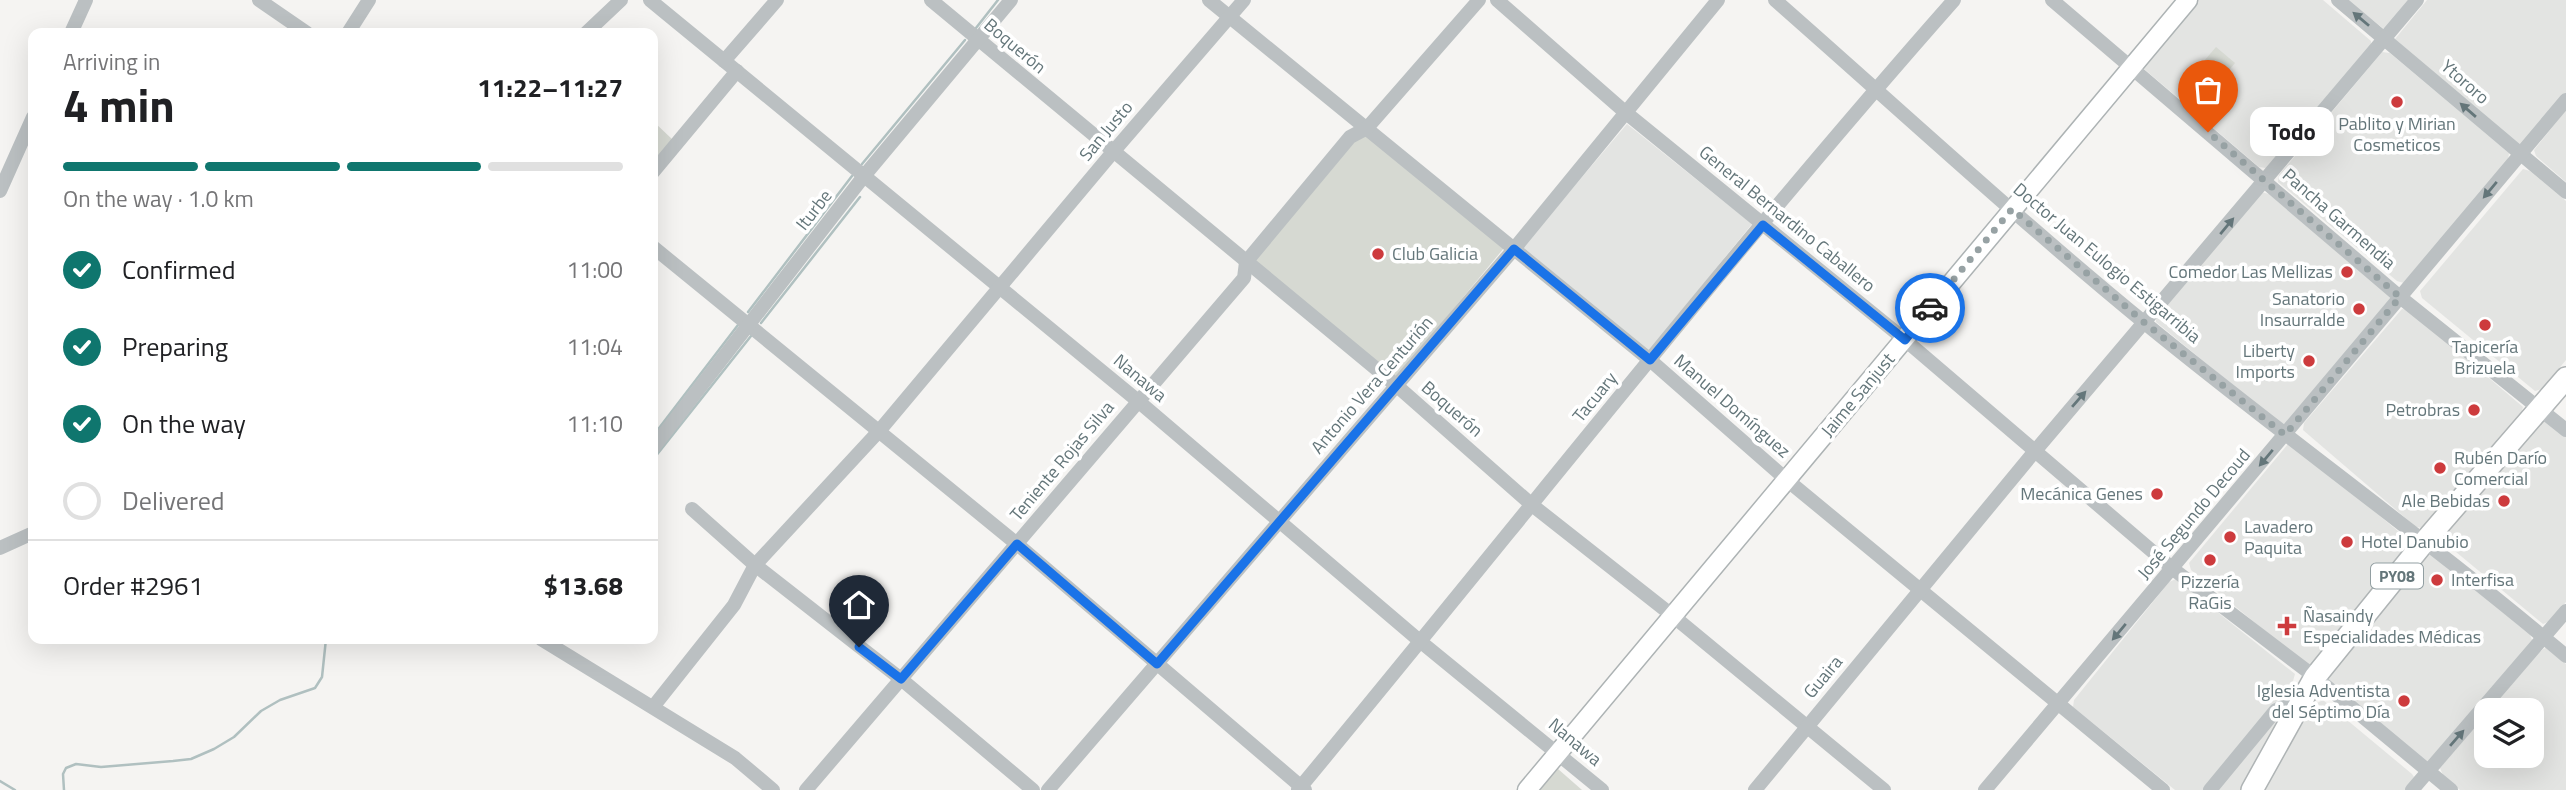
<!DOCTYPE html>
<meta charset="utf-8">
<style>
body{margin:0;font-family:"Titillium Web",sans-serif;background:#f6f6f6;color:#202124;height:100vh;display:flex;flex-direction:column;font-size:26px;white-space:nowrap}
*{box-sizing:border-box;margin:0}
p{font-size:23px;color:#757577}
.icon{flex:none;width:38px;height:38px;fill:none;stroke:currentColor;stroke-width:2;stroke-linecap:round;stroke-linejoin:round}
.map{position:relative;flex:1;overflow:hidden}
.details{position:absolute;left:28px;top:28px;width:630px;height:616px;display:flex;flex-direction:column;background:#fff;border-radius:14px;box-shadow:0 7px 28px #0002}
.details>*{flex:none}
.buttons{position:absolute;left:2474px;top:698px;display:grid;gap:14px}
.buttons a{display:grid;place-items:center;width:70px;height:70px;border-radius:14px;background:#fff;box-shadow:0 7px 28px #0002;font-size:35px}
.pin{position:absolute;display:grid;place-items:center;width:60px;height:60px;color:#fff;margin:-72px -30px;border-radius:50% 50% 50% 0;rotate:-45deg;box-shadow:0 0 7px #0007}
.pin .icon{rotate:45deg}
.courier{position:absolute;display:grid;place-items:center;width:70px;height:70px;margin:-35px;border:5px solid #1a73e8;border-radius:50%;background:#fff;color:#222;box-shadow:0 2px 9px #0007}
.bubble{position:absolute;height:49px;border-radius:14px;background:#fff;box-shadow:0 7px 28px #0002;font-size:23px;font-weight:700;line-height:49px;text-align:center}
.head em{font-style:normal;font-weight:700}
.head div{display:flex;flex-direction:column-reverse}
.head{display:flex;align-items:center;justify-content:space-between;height:119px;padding:0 35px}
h1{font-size:46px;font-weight:700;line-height:52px}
.bar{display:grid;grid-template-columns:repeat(4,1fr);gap:10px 7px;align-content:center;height:84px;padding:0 35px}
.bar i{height:9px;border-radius:5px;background:#e0e0e0}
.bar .on{background:#0f766e}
.bar p{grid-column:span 4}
.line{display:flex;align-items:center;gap:18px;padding:0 35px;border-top:2px solid #e0e0e0}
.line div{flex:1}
ol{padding:0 35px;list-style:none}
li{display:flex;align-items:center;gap:21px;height:77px}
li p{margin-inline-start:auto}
li .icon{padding:7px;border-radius:50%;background:#0f766e;color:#fff;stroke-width:4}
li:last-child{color:#757577}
li i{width:38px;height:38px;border:4px solid #e0e0e0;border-radius:50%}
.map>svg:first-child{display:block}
</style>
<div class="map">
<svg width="2566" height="790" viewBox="0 0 2566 790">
<rect width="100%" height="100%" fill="#f5f4f2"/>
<!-- built -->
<g fill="#e3e4e2">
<polygon points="2196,0 2323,0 2371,41 2371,45 2266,168 2259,167 2143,68 2143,64"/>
<polygon points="2347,0 2413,0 2384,29"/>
<polygon points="2427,0 2566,0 2566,94 2526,142 2519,145 2395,39"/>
<polygon points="2382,52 2390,53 2509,153 2508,160 2404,283 2397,281 2278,182 2279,175"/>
<polygon points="2566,110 2566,182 2536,156 2534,150"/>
<polygon points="1627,124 1752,224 1647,353 1521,249"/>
<polygon points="2523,169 2530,171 2566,201 2566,360 2542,389 2535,391 2422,298 2420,291"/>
<polygon points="2261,192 2269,194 2390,295 2391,299 2288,423 2281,425 2156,322 2156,319"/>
<polygon points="2402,309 2409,310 2523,407 2521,414 2423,528 2416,527 2303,430 2304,423"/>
<polygon points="2541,418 2566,434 2566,602 2550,621 2543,624 2444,542 2442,535"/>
<polygon points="2288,444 2295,445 2411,542 2312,665 2305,664 2191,570 2189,563"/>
<polygon points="2430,554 2434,554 2530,635 2533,642 2428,763 2326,679 2327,672"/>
<polygon points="2176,579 2295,674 2293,681 2206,790 2175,790 2073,707 2074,700 2169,582"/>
<polygon points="2546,648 2566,664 2566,790 2460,790 2443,775 2440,768 2487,713 2487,756 2532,756 2532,710 2488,710 2543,649"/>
<polygon points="2323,700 2412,774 2414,777 2408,790 2262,790 2315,704"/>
<polygon points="2276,717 2281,720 2282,724 2240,790 2215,790"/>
</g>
<!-- green -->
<g fill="#d6d9d2">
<polygon points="2216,47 2235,63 2206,97 2187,81"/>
<polygon points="653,121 674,141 653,165"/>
<polygon points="1366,133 1504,248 1396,378 1253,259 1353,140"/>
<polygon points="1558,769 1582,790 1540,790"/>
</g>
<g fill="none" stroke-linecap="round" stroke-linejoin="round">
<!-- stream -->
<g stroke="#b0c0c0" stroke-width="2.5">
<polyline points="976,28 998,0"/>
<polyline points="862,164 965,40"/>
<polyline points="748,312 852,176"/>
<polyline points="761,323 860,197"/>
<polyline points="653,436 738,325"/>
<polyline points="655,457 751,336"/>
<polyline points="0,781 15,790"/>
<polyline points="64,790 63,774 66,768 76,764 101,767 173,761 191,759 214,749 234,737 261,711 280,700 315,688 322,677 326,639"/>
</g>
<!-- major casing -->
<g stroke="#adb3b4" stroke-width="21">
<polyline id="major" points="1527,790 2188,0"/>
</g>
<!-- highway casing -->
<g stroke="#afb4b5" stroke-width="24">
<polyline id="highway" points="2252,790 2315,677 2425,541 2566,378"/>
</g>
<!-- minor -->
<g stroke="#bbc0c2" stroke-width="14">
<polyline points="259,0 307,33"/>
<polyline points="650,0 1138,401 1421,642 1602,790"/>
<polyline points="931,0 1397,386 1532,505 1673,616 1884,790"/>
<polyline points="1209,0 1650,360 1787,480 2163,790"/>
<polyline points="1497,0 1625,112 1904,339 2173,569 2315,677 2451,790"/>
<path d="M1775,0c123,108 244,220 371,324 138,113 284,217 420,332"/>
<polyline points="2052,0 2400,297 2566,430"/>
<polyline points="2338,0 2566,192"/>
<polyline points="71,33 86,0"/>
<polyline points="348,33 369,0"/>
<polyline points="586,33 621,0"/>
<polyline points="724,61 777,0"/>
<polyline points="653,172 737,71"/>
<polyline points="0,191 33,117"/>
<polyline points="653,247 1017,544 1305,790"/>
<polyline points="653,448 864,176 1011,0"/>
<polyline points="692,509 755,565 901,679 1033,790"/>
<polyline points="0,548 33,533"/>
<polyline points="541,639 735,758 773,790"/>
<polyline points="653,707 734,605 755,565 880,430 1113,152 1244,0"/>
<polyline points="806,790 1244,278 1246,262 1350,137 1367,128 1479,0"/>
<polyline points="1048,790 1514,249 1718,0"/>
<path d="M1298,790c218,-263 429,-533 656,-790"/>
<polyline points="1755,790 2035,451 2417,0"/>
<polyline points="1985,790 2566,100"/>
<polyline points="2210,790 2276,710 2304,697"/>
<polyline points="2412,790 2566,611"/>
</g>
<!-- major -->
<use href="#major" stroke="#fff" stroke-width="18"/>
<!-- highway -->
<use href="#highway" stroke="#fff" stroke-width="21"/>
</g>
<!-- one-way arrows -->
<defs><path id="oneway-solid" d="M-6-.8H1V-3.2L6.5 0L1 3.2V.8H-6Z" transform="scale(1.75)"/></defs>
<g fill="#64767a">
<use href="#oneway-solid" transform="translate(2361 19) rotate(-140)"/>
<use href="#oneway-solid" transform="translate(2468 110) rotate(-139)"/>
<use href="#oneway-solid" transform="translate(2490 190) rotate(130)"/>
<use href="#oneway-solid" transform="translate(2227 226) rotate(-50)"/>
<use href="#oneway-solid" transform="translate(2079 399) rotate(-49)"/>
<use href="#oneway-solid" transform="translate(2266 458) rotate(130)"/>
<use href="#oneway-solid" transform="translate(2119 632) rotate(130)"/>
<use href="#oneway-solid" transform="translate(2457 738) rotate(-49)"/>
</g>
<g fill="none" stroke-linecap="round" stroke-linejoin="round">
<!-- done -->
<polyline stroke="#97a2a4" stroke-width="7" stroke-dasharray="0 12.6" points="1930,308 2012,209 2145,323 2285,435 2400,297 2208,132"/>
<!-- route -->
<polyline stroke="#1a73e8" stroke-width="9" points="859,647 901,679 1017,544 1157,664 1514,249 1650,360 1763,225 1905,340 1930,308"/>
</g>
<!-- markers -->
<g fill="#cd3b3d" stroke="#fff" stroke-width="2.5">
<circle cx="2397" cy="102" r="7"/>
<circle cx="1378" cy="254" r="7"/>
<circle cx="2347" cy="272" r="7"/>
<circle cx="2359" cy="309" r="7"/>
<circle cx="2485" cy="325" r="7"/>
<circle cx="2309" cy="361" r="7"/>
<circle cx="2474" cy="410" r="7"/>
<circle cx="2440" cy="468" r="7"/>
<circle cx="2157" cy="494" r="7"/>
<circle cx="2504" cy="501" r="7"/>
<circle cx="2230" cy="537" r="7"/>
<circle cx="2347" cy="542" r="7"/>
<circle cx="2210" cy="560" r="7"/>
<circle cx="2437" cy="580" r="7"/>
<path d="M2283.5 615.5h7v7h7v7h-7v7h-7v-7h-7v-7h7z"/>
<circle cx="2404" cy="701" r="7"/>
</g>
<g text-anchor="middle" stroke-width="7" stroke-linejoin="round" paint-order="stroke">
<!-- shield labels -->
<rect fill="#fff" stroke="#929fa2" stroke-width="2" x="2371" y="563.5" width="52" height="25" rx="5"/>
<g font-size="16" font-weight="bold" fill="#64767a">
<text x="2397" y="582">PY08</text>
</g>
<!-- street labels -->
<g font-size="18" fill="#64767a" stroke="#fff">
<text transform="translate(1015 46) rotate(40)" y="6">Boquerón</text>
<text transform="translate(2465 82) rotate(41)" y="6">Ytororo</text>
<text transform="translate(1106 131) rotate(-50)" y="6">San Justo</text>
<text transform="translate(814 210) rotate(-52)" y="6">Iturbe</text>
<text transform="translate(1787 219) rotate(39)" y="6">General Bernardino Caballero</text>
<text transform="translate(2339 219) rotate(41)" y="6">Pancha Garmendia</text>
<text transform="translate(2107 263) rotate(40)" y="6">Doctor Juan Eulogio Estigarribia</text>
<text transform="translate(1140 378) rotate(40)" y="6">Nanawa</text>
<text transform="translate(1372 385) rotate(-49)" y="6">Antonio Vera Centurión</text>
<text transform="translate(1858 395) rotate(-50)" y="6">Jaime Sanjust</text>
<text transform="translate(1595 397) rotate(-51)" y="6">Tacuary</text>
<text transform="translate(1732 406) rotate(41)" y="6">Manuel Domínguez</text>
<text transform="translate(1452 409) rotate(41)" y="6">Boquerón</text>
<text transform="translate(1062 461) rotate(-50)" y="6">Teniente Rojas Silva</text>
<text transform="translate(2194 514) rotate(-50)" y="6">José Segundo Decoud</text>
<text transform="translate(1823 677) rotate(-50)" y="6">Guaira</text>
<text transform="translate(1575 742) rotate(40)" y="6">Nanawa</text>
</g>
<!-- poi labels -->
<g font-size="18" fill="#64767a" stroke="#fff" text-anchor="end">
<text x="2397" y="130" text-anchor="middle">Pablito y Mirian<tspan x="2397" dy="21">Cosmeticos</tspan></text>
<text x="1392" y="260" text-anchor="start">Club Galicia</text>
<text x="2333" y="278">Comedor Las Mellizas</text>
<text x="2345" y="305">Sanatorio<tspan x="2345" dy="21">Insaurralde</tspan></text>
<text x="2485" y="353" text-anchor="middle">Tapicería<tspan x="2485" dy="21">Brizuela</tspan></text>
<text x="2295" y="357">Liberty<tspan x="2295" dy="21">Imports</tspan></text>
<text x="2460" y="416">Petrobras</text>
<text x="2454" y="464" text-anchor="start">Rubén Darío<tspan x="2454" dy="21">Comercial</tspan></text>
<text x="2143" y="500">Mecánica Genes</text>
<text x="2490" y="507">Ale Bebidas</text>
<text x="2244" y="533" text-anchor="start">Lavadero<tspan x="2244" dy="21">Paquita</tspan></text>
<text x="2361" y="548" text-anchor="start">Hotel Danubio</text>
<text x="2451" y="586" text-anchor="start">Interfisa</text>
<text x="2210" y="588" text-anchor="middle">Pizzería<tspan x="2210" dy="21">RaGis</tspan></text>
<text x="2303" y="622" text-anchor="start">Ñasaindy<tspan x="2303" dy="21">Especialidades Médicas</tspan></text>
<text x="2390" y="697">Iglesia Adventista<tspan x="2390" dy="21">del Séptimo Día</tspan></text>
</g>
</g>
</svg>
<div class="buttons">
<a><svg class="icon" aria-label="layers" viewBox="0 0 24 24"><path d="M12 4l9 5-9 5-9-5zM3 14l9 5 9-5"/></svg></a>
</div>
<div class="pin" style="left:2208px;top:132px;background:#ea580c"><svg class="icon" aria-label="bag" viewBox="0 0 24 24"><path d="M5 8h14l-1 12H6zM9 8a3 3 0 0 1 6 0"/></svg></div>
<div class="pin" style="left:859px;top:647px;background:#1f2937"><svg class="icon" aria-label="home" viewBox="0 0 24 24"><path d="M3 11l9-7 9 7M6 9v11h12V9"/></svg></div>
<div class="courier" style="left:1930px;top:308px"><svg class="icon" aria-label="car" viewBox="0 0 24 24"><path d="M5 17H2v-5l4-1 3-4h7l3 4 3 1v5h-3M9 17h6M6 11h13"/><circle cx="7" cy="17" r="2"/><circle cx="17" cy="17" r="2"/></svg></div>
<div class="bubble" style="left:2250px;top:107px;width:84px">Todo</div>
<section class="details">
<div class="head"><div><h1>4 min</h1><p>Arriving in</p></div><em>11:22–11:27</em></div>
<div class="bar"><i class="on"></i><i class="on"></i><i class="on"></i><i></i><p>On the way · 1.0 km</p></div>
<ol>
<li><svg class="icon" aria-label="check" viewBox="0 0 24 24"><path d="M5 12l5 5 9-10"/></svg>Confirmed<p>11:00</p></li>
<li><svg class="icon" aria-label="check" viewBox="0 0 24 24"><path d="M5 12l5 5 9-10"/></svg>Preparing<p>11:04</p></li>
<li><svg class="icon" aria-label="check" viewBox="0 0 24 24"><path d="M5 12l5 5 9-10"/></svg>On the way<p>11:10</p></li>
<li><i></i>Delivered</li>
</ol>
<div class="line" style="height:91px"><div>Order #2961</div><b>$13.68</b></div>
</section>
</div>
